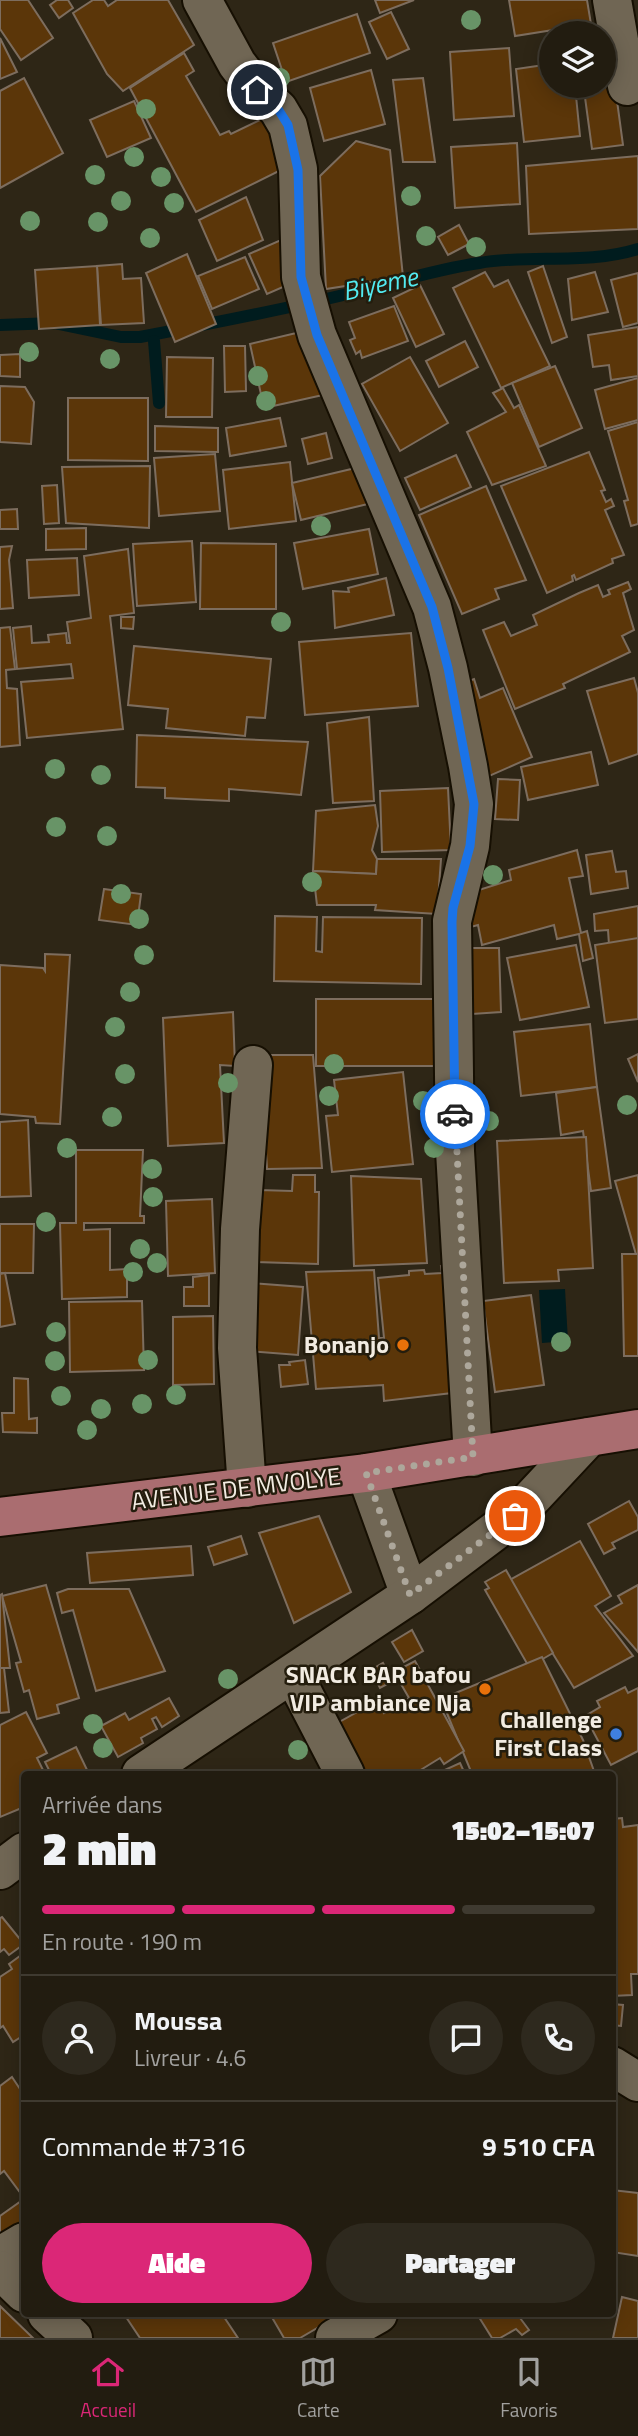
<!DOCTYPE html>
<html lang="fr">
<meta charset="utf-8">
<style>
body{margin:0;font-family:"Titillium Web",sans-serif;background:#2e291e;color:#f1f3f6;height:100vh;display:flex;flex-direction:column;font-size:26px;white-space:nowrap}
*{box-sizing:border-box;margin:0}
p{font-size:23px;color:#a2a19f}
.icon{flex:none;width:38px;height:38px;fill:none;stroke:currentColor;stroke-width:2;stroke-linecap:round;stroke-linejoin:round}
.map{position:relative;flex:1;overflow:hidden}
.details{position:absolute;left:21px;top:1771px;width:595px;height:546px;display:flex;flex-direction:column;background:#221c10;border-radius:7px;box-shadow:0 4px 18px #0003,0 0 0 2px #3f3a30}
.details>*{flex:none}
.fabs{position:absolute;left:539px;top:21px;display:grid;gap:14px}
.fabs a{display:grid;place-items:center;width:77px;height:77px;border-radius:50%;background:#221c10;box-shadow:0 4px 18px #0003,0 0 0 2px #3f3a30;font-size:35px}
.pin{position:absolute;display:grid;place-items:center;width:60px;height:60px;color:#fff;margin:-30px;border:4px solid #fff;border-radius:50%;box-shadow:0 2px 7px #0007}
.courier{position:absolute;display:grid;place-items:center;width:70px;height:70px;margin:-35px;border:5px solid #1a73e8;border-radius:50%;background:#fff;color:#222;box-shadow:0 2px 9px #0007}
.head em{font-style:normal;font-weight:800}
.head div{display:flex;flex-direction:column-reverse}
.head{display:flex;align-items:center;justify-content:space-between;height:119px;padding:0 21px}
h1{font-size:46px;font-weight:800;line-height:52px}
.bar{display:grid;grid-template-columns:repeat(4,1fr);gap:10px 7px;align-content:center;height:84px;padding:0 21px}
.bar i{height:9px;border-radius:5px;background:#3f3a30}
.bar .on{background:#db2777}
.bar p{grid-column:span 4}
.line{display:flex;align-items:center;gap:18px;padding:0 21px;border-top:2px solid #3f3a30}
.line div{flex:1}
.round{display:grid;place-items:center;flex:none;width:74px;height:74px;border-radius:37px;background:#2e291e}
.primary-button{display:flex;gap:14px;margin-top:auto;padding:14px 21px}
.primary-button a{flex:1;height:80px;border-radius:42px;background:#db2777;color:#fff;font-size:28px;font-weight:800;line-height:80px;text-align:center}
.primary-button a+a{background:#2e291e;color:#f1f3f6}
.tab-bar{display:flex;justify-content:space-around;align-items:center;height:98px;border-top:2px solid #3f3a30;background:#221c10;font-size:19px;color:#a2a19f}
.tab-bar a{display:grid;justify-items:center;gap:4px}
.tab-bar .on{color:#db2777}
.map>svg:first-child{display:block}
</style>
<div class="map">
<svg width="638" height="2338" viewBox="0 0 638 2338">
<rect width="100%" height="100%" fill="#2e2616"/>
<!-- water -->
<polygon fill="#001c1e" points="565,1289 568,1341 542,1343 539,1290"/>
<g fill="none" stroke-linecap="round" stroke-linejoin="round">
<!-- stream -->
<g stroke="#001c1e" stroke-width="12">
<path d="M0,325l54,-2 67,14h19c74,-14 147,-28 220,-46 40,-10 78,-22 119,-28 52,-9 108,2 159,-14"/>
<polyline points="154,341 159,403"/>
</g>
</g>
<!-- building -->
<g fill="#5b3609" stroke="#7d6d5e" stroke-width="2">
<polygon points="0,0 28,0 53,38 21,60 0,29"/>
<polygon points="57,0 68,0 73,8 59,18 50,5"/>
<polygon points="93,0 104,0 108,6 117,0 168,0 194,45 123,91 107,74 73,13"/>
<polygon points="375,0 414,0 380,13"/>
<polygon points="509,0 587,0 591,24 515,36"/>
<polygon points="391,12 409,49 387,59 369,22"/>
<polygon points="357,14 370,53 286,82 273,43"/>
<polygon points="0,38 17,72 0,79"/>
<polygon points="509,48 514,116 454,120 450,52"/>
<polygon points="184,53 194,71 186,76 220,135 229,131 231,134 274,113 293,164 196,212 130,88"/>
<polygon points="551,64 551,86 575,86 580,136 524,142 516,69"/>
<polygon points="371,70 385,124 324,141 310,88"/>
<polygon points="24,78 63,153 0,188 0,91"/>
<polygon points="423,78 435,162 403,162 393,80"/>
<polygon points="615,86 623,145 592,149 584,90"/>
<polygon points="134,101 151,138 107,157 90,120"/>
<polygon points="356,141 390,150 403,277 326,289 320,176"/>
<polygon points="517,143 520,204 455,208 451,147"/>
<polygon points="638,156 638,229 529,234 526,166"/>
<polygon points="246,197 263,240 217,261 199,220"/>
<polygon points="459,225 469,244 448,255 438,237"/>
<polygon points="281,240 299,280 267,294 249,254"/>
<polygon points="187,254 216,324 175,342 146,273"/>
<polygon points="245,257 259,289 212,309 198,276"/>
<polygon points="122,264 123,279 141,278 144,323 101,325 97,266"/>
<polygon points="97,266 100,325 39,329 35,270"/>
<polygon points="543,266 567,337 552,343 528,272"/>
<polygon points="485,272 494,287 508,280 550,366 501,388 453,288"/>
<polygon points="595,272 608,312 572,320 568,279"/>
<polygon points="638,273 638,323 623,327 611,280"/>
<polygon points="420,285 444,334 416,347 393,298"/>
<polygon points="394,306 408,341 362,358 360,351 356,354 350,340 355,338 349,322"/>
<polygon points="638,327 638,376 611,380 609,365 593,367 588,335"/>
<polygon points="309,330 323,395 264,408 250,344"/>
<polygon points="465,341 478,367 439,387 426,361"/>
<polygon points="224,346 245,346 246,391 225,392"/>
<polygon points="20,354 20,377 0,376 0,355"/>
<polygon points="167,357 213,358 212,417 166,417"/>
<polygon points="410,357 448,423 400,451 362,384"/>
<polygon points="555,366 582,428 539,447 512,383"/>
<polygon points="638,378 638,420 605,429 595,390"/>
<polygon points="0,386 25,387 34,402 31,444 0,442"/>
<polygon points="503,388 514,408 519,405 546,466 492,485 467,432 506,412 493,393"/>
<polygon points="68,398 148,398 148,461 68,460"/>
<polygon points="280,418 286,446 230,456 226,428"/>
<polygon points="638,422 638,524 631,526 624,501 628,500 608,431"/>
<polygon points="155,426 218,428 218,452 155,451"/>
<polygon points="326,433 332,458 308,464 302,439"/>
<polygon points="589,452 605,490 601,491 606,502 611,499 614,506 605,510 624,555 612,559 613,563 576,580 574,575 572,576 573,581 547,593 501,486"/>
<polygon points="215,454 220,511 159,516 154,458"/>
<polygon points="456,455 471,487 420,510 405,478"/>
<polygon points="290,462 296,521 229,529 223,470"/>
<polygon points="150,466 149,528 66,523 62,467"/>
<polygon points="364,466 372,503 301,520 292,483"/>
<polygon points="57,485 59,523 44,524 42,486"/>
<polygon points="486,486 526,580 495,589 499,599 462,614 419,515"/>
<polygon points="17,509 18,529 0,529 0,510"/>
<polygon points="86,528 86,549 46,550 46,529"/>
<polygon points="369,529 378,574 303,589 294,543"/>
<polygon points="192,541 196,602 137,606 133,544"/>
<polygon points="201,543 276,544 276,609 200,609"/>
<polygon points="12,546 9,560 13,608 0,609 0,547"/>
<polygon points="128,549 134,613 110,616 123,729 27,738 21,682 73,678 71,664 17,669 13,628 31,626 32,643 49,642 48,635 66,633 67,643 70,643 67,622 91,618 84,556"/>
<polygon points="77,558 79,595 29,598 27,560"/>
<polygon points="386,578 394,615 335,628 333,591 349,592 348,588"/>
<polygon points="628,582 631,589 623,593 634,630 622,636 630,652 563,684 565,688 515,709 483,630 504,622 511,636 537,625 533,615 579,593 598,585 603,597 610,594 608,590"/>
<polygon points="121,617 134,617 133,629 121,628"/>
<polygon points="10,627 15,669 6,670 7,688 17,689 20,745 0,747 0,628"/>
<polygon points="411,633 418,706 305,715 299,642"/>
<polygon points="134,646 271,659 265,718 247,717 245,736 166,728 168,709 128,705"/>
<polygon points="634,678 638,693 638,754 609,764 587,691"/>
<polygon points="474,679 480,698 503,688 532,757 487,777 458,685"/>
<polygon points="369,717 374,801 333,803 327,723"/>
<polygon points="137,735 308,742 301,795 229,789 229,801 165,798 165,788 136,787"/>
<polygon points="591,752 598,785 528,800 521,767"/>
<polygon points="498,779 520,780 518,820 495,819"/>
<polygon points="448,788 451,850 382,852 380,791"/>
<polygon points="375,805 378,826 372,850 377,859 376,874 313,871 316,811"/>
<polygon points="577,850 583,876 569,878 581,933 587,931 593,958 583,961 579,934 557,939 554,925 482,945 478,925 467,928 466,894 511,880 509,870"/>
<polygon points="612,851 616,872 626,871 628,888 591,894 586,855"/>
<polygon points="377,859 441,859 437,914 375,910 376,905 317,905 313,871 376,874"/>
<polygon points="104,889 141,894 137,925 99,920"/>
<polygon points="638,906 638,944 619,947 609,945 608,930 595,931 594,914"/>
<polygon points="275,916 317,917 316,951 322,952 323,917 422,918 421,984 274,981"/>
<polygon points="638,938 638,1019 605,1023 595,945"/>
<polygon points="576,945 589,1007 520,1020 507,958"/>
<polygon points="470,948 499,948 501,1012 472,1014"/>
<polygon points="45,954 70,955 60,1124 36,1123 35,1117 0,1114 0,965 43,968 45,971"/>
<rect x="316" y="999" width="122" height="67"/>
<polygon points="233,1012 235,1066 220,1065 224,1143 168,1146 163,1018"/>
<polygon points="590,1024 597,1087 521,1096 514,1032"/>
<polygon points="638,1054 638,1082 628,1059"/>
<polygon points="260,1055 313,1055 322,1168 267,1169"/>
<polygon points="403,1072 413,1164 332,1172 326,1116 338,1115 334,1080"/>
<polygon points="597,1087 611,1188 591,1191 583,1131 561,1135 556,1093"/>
<polygon points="28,1120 31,1196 0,1197 0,1122"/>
<polygon points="586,1137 593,1268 558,1270 559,1281 504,1283 497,1141"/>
<polygon points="76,1150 143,1150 140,1216 144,1216 144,1223 84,1223 84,1230 110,1229 110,1270 127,1269 127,1297 62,1299 60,1223 76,1223"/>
<polygon points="293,1175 315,1175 315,1192 319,1192 318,1264 256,1262 259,1190 292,1191"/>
<polygon points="638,1175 638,1257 637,1258 615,1181"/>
<polygon points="351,1176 421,1179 427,1263 354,1266"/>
<polygon points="212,1199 215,1273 168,1276 166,1201"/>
<polygon points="0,1224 34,1224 33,1273 0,1273"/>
<polygon points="622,1254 638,1254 638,1356 624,1356"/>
<polygon points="462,1264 469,1391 384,1401 383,1385 316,1389 306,1272 374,1270 379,1338 384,1338 378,1278 409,1275 409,1271 424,1270 425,1274 442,1273 441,1266"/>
<polygon points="5,1273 15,1324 0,1327 0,1274"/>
<polygon points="209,1275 209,1306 184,1306 184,1287 193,1287 193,1277"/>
<polygon points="252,1283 303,1287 298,1355 247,1351"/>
<polygon points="531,1295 544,1385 495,1392 483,1301"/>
<polygon points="142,1301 144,1370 70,1372 69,1302"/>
<polygon points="213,1316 214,1384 173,1385 173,1317"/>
<polygon points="305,1360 308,1384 281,1387 279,1365 290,1365 289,1362"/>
<polygon points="14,1378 28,1379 29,1419 37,1418 37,1433 3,1432 2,1413 14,1413"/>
<polygon points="629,1501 638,1517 638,1530 612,1543 615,1548 604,1554 588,1524"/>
<polygon points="319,1516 351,1592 294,1623 259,1533"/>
<polygon points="241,1536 247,1554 214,1565 208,1547"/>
<polygon points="580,1541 611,1596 595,1606 633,1656 574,1688 508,1581"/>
<polygon points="191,1546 193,1575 90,1583 87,1553"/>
<polygon points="506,1570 553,1653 529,1667 485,1590 489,1588 485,1582"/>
<polygon points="46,1585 79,1698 57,1705 59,1713 37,1719 29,1690 24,1692 16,1663 21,1662 2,1596"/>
<polygon points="638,1585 638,1652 604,1613 622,1603 618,1596"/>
<polygon points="68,1589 129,1589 165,1671 96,1691 73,1610 62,1613 57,1593"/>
<polygon points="2,1594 10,1668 0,1668 0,1595"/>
<polygon points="412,1630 423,1651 404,1662 392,1642"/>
<polygon points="542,1657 583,1740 595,1774 472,1774 441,1699"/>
<polygon points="415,1661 464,1751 444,1764 440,1758 414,1774 357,1774 334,1725 377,1701 384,1713 409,1698 394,1672"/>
<polygon points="383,1663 393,1681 380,1688 371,1670"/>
<polygon points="0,1668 4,1668 9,1712 0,1713"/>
<polygon points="625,1687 628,1693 638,1688 638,1751 611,1765 585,1716 600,1707 597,1701"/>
<polygon points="169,1698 179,1716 162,1727 156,1717 152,1719 157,1729 141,1738 143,1743 118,1757 101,1726 125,1713 129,1720"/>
<polygon points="26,1712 47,1753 37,1758 45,1774 24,1774 24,1807 0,1817 0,1725"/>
<polygon points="76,1747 89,1774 51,1774 45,1762"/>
<polygon points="460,1763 465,1774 436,1774"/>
<polygon points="622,1818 623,1827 638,1825 638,1974 631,1974 632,1995 612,1996 612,1819"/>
<polygon points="2,1917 24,1944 9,1955 4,1949 0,1952 0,1918"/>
<polygon points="24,1953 24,2035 13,2042 3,2026 0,2028 0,1977 12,1969 9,1964"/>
<polygon points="612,2004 623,2005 621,2026 612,2025"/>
<polygon points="12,2077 24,2095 24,2187 19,2191 4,2171 0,2174 0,2086"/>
<polygon points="612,2190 638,2193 638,2256 612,2252"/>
<polygon points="24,2199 24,2221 0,2237 0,2216"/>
<polygon points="622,2297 638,2301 638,2338 613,2338"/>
<polygon points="0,2306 33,2338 0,2338"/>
<polygon points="124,2314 222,2314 238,2338 140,2338"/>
<polygon points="270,2314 341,2314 300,2338 284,2338"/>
<polygon points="477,2314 517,2314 529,2330 522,2335 516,2329 500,2338 492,2338"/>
</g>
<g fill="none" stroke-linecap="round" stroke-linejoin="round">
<!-- minor casing -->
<g stroke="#160f02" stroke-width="42">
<g id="minor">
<polyline points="202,0 237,64 257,90 278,109 288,126 298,169 301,277 317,335 432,607 448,668 468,766 474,804 470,846 452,921 455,1151 473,1457"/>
<polyline points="612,0 627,86"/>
<polyline points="366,1473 410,1595"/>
<polyline points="247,1488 237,1348 240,1229 253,1065"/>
<polyline points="293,1674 345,1774"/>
<polyline points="141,1774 410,1595 515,1516 589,1437"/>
<polyline points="0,1870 24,1852"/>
<polyline points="612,2066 638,2082"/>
<polyline points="0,2256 24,2242"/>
<polyline points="0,2270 24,2293"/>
<polyline points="47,2314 73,2338"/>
<polyline points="335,2338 378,2314"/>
</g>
</g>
<!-- major casing -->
<g stroke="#160f02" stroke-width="42">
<polyline id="major" points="0,1517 366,1473 638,1429"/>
</g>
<!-- minor -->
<use href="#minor" stroke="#706654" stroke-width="38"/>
<!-- major -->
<use href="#major" stroke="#aa6d70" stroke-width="38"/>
</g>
<!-- trees -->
<g fill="#689467">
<circle cx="471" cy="20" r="10"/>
<circle cx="280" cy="78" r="10"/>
<circle cx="146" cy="109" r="10"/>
<circle cx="134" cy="157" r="10"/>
<circle cx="95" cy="175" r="10"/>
<circle cx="161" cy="177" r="10"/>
<circle cx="411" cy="196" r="10"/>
<circle cx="121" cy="201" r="10"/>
<circle cx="174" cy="203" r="10"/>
<circle cx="30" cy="221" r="10"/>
<circle cx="98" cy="222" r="10"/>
<circle cx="426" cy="236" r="10"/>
<circle cx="150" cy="238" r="10"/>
<circle cx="476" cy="247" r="10"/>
<circle cx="29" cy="352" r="10"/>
<circle cx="110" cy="359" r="10"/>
<circle cx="258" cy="376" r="10"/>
<circle cx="266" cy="401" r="10"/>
<circle cx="321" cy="526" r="10"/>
<circle cx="281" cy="622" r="10"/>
<circle cx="55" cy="769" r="10"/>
<circle cx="101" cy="775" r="10"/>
<circle cx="56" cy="827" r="10"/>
<circle cx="107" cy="836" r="10"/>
<circle cx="493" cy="875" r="10"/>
<circle cx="312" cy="882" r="10"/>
<circle cx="121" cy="894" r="10"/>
<circle cx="139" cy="919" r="10"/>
<circle cx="144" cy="955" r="10"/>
<circle cx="130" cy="992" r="10"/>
<circle cx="115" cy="1027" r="10"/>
<circle cx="334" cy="1064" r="10"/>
<circle cx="125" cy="1074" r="10"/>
<circle cx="228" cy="1083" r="10"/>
<circle cx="329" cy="1096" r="10"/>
<circle cx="423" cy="1101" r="10"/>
<circle cx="627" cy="1105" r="10"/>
<circle cx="112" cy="1117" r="10"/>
<circle cx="489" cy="1121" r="10"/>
<circle cx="67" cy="1148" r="10"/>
<circle cx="434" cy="1148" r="10"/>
<circle cx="152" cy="1169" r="10"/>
<circle cx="153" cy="1197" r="10"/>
<circle cx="46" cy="1222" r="10"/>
<circle cx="140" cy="1249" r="10"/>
<circle cx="157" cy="1263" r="10"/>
<circle cx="133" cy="1272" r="10"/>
<circle cx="56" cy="1332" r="10"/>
<circle cx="561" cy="1342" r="10"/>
<circle cx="148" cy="1360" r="10"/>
<circle cx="55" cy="1361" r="10"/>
<circle cx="176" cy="1395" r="10"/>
<circle cx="61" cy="1396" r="10"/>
<circle cx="142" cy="1404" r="10"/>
<circle cx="101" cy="1409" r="10"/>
<circle cx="87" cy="1430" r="10"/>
<circle cx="228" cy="1679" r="10"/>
<circle cx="93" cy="1724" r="10"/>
<circle cx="103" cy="1748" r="10"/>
<circle cx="298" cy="1750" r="10"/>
</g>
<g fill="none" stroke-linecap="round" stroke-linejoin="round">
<!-- done -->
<polyline stroke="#ada79b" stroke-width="7" stroke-dasharray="0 12.6" points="455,1114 473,1457 366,1473 410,1595 515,1516"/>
<!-- route -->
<polyline stroke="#1a73e8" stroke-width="9" points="257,90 278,109 288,125 298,170 301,277 317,335 432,607 448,668 474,804 470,846 453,908 452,922 455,1114"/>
</g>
<!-- markers -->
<g fill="#e8710a" stroke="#241d0d" stroke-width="2.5">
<circle cx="403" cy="1345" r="7"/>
<circle cx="485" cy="1689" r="7"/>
</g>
<circle fill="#3f7fe0" stroke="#241d0d" stroke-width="2.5" cx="616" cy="1734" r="7"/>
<g text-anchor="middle" stroke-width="5" stroke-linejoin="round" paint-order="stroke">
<!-- poi labels -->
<g font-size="24" font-weight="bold" fill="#f2ece2" stroke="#241d0d" text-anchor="end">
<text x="389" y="1353">Bonanjo</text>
<text x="471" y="1683">SNACK BAR bafou<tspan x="471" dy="28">VIP ambiance Nja</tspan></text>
<text x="602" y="1728">Challenge<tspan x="602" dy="28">First Class</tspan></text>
</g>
<!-- street labels -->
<g font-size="24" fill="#f2ece2" stroke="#241d0d">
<text transform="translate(236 1489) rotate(-7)" y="8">AVENUE DE MVOLYE</text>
</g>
<!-- water labels -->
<g font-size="26" font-style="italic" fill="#52ebf1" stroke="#241d0d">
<text transform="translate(380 284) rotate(-12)" y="9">Biyeme</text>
</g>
</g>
</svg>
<div class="fabs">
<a><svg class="icon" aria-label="layers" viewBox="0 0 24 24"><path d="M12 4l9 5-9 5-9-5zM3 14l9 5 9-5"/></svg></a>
</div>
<div class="pin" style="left:515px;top:1516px;background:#ea580c"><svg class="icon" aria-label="bag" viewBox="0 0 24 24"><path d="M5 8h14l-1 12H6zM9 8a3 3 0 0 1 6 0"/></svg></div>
<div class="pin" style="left:257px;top:90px;background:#1f2937"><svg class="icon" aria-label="home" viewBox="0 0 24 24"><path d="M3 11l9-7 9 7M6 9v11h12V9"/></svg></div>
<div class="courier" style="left:455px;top:1114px"><svg class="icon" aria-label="car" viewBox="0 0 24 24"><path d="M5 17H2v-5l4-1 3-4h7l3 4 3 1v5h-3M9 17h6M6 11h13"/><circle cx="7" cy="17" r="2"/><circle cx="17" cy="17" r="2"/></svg></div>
<section class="details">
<div class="head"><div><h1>2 min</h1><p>Arrivée dans</p></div><em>15:02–15:07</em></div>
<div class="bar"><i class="on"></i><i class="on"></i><i class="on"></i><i></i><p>En route · 190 m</p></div>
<div class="line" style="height:126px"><a class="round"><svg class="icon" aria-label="person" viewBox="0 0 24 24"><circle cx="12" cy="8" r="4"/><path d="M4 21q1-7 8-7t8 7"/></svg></a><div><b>Moussa</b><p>Livreur · 4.6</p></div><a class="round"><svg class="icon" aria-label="chat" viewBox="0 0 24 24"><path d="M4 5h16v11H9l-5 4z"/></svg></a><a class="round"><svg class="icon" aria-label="phone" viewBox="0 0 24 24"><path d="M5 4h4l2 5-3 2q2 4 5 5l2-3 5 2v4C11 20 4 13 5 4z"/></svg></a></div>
<div class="line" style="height:91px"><div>Commande #7316</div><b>9 510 CFA</b></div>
<div class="primary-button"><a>Aide</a><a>Partager</a></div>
</section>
</div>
<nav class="tab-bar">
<a class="on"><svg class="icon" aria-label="home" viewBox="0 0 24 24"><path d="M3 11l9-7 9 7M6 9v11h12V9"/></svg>Accueil</a>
<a><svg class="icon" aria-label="map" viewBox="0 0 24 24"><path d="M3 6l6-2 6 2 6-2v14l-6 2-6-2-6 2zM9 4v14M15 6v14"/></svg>Carte</a>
<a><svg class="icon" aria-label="saved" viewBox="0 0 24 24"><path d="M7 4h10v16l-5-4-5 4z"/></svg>Favoris</a>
</nav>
